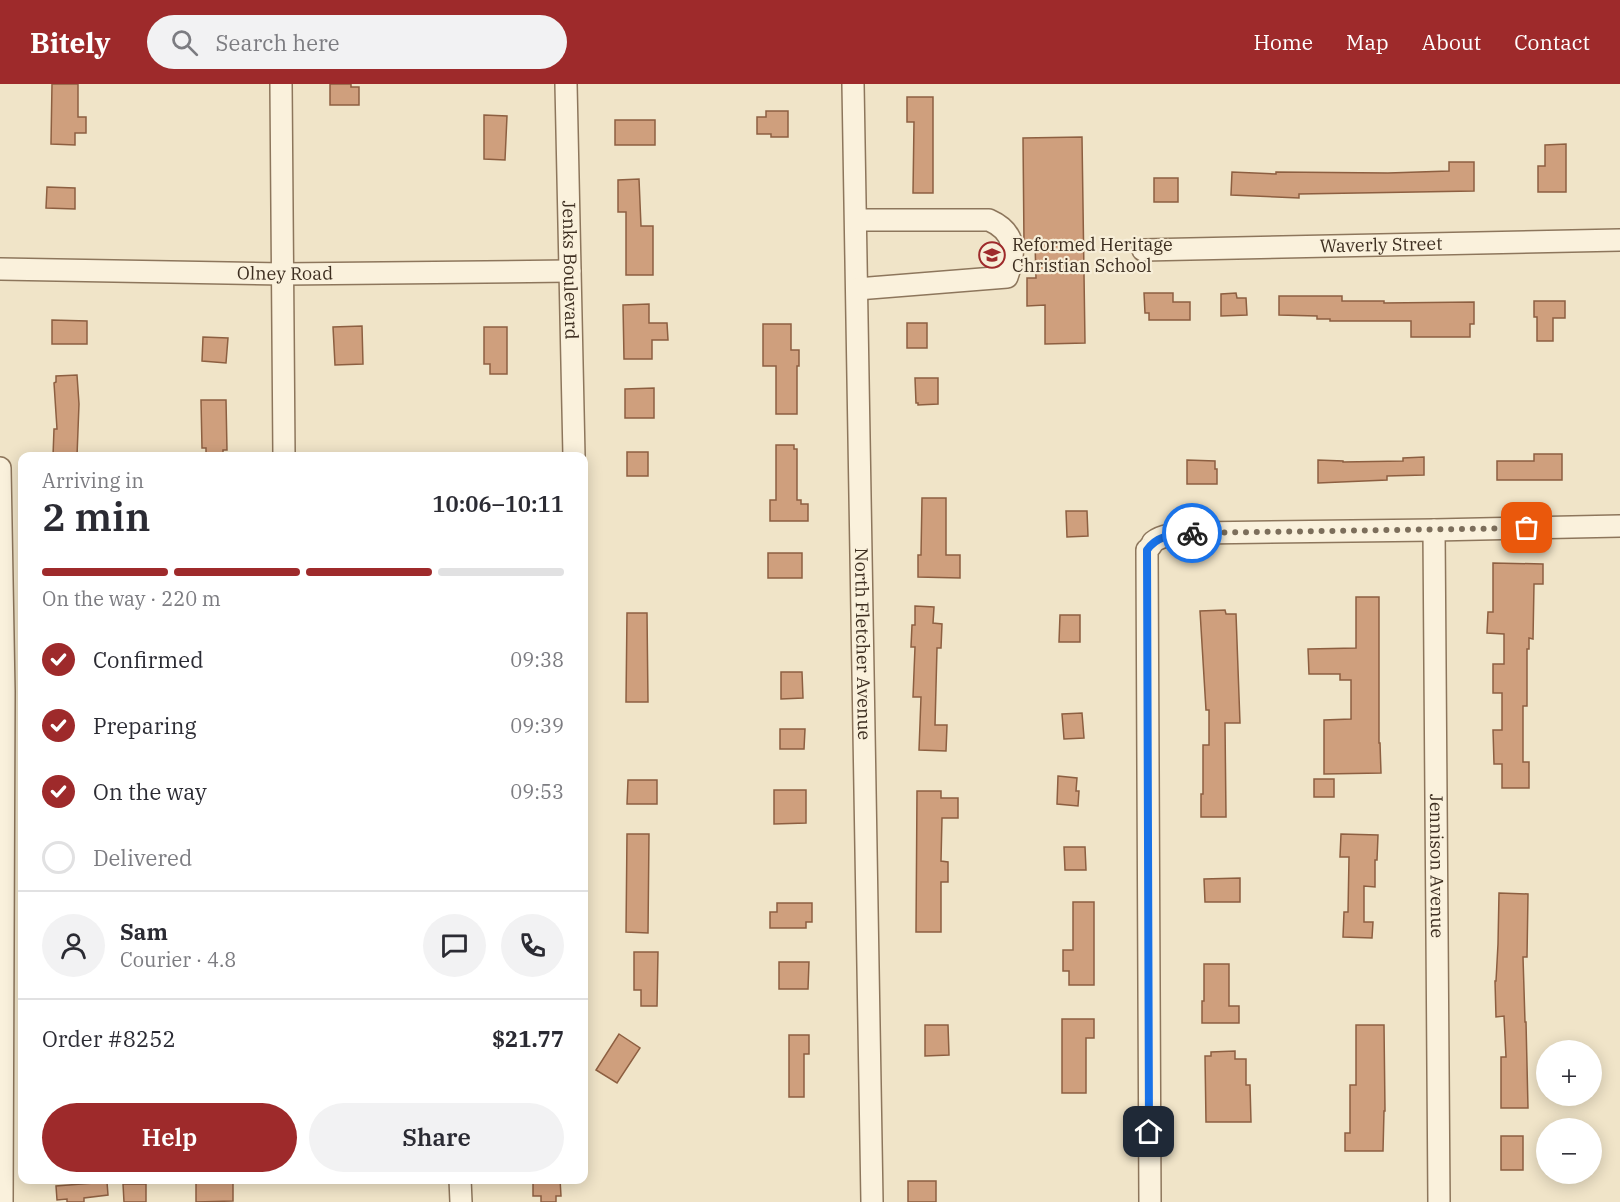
<!DOCTYPE html>
<meta charset="utf-8">
<style>
body{margin:0;font-family:"IBM Plex Serif",serif;background:#f2f2f3;color:#2b2b33;height:100vh;display:flex;flex-direction:column;font-size:22px;white-space:nowrap}
*{box-sizing:border-box;margin:0}
p{font-size:20px;color:#7c7c81}
.icon{flex:none;width:33px;height:33px;fill:none;stroke:currentColor;stroke-width:2;stroke-linecap:round;stroke-linejoin:round}
.map{position:relative;flex:1;overflow:hidden}
.panel{position:absolute;left:18px;top:368px;width:570px;height:732px;display:flex;flex-direction:column;background:#fff;border-radius:12px;box-shadow:0 3px 15px #0003}
.panel>*{flex:none}
.tools{position:absolute;left:1536px;top:956px;display:grid;gap:12px}
.tools a{display:grid;place-items:center;width:66px;height:66px;border-radius:50%;background:#fff;box-shadow:0 3px 15px #0003;font-size:30px}
.pin{position:absolute;display:grid;place-items:center;width:51px;height:51px;color:#fff;margin:-26px;border-radius:12px;box-shadow:0 3px 9px #0006}
.courier{position:absolute;display:grid;place-items:center;width:60px;height:60px;margin:-30px;border:4px solid #1a73e8;border-radius:50%;background:#fff;color:#222;box-shadow:0 2px 8px #0007}
.summary em{font-style:normal;font-weight:600}
.summary div{display:flex;flex-direction:column-reverse}
.summary{display:flex;align-items:center;justify-content:space-between;height:102px;padding:0 24px}
h1{font-size:39px;font-weight:600;line-height:45px}
.bar{display:grid;grid-template-columns:repeat(4,1fr);gap:9px 6px;align-content:center;height:72px;padding:0 24px}
.bar i{height:8px;border-radius:4px;background:#e1e1e2}
.bar .active{background:#9e2a2b}
.bar p{grid-column:span 4}
.line{display:flex;align-items:center;gap:15px;padding:0 24px;border-top:2px solid #e1e1e2}
.line div{flex:1}
.round{display:grid;place-items:center;flex:none;width:63px;height:63px;border-radius:32px;background:#f2f2f3}
ol{padding:0 24px;list-style:none}
li{display:flex;align-items:center;gap:18px;height:66px}
li p{margin-inline-start:auto}
li .icon{padding:6px;border-radius:50%;background:#9e2a2b;color:#fff;stroke-width:4}
li:last-child{color:#7c7c81}
li i{width:33px;height:33px;border:3px solid #e1e1e2;border-radius:50%}
.cta{display:flex;gap:12px;margin-top:auto;padding:12px 24px}
.cta a{flex:1;height:69px;border-radius:36px;background:#9e2a2b;color:#fff;font-size:24px;font-weight:600;line-height:69px;text-align:center}
.cta a+a{background:#f2f2f3;color:#2b2b33}
header{display:flex;align-items:center;gap:36px;box-sizing:border-box;height:84px;padding:0 30px;background:#9e2a2b;color:#fff}
header strong{font-size:28px}
nav{display:flex;gap:33px;margin-inline-start:auto;font-size:21px}
.search{width:420px;height:54px;background:#f2f2f3;display:flex;align-items:center;gap:15px;box-sizing:border-box;padding:0 21px;border-radius:33px;color:#7c7c81;font-size:22px}
.map>svg:first-child{display:block}
</style>
<header>
<strong>Bitely</strong>
<div class="search"><svg class="icon" aria-label="search" viewBox="0 0 24 24"><circle cx="10" cy="10" r="6"/><path d="M15 15l6 6"/></svg>Search here</div>
<nav><a>Home</a><a>Map</a><a>About</a><a>Contact</a></nav>
</header>
<div class="map">
<svg width="1620" height="1118" viewBox="0 0 1620 1118">
<rect width="100%" height="100%" fill="#f0e4c8"/>
<!-- building -->
<g fill="#cf9f7d" stroke="#8d5f41" stroke-width="1.5">
<polygon points="52,0 78,0 78,33 86,33 86,49 75,49 75,61 51,60"/>
<polygon points="330,0 351,0 351,3 359,3 359,21 330,21"/>
<polygon points="907,13 933,13 933,109 913,109 914,38 907,38"/>
<polygon points="766,27 788,27 788,53 771,53 771,50 757,50 757,33 766,33"/>
<polygon points="484,31 507,32 505,76 484,75"/>
<rect x="615" y="36" width="40" height="25"/>
<polygon points="1082,53 1085,259 1045,260 1045,221 1027,222 1027,194 1036,194 1035,159 1024,159 1023,54"/>
<polygon points="1566,60 1566,108 1538,108 1538,82 1545,82 1545,61"/>
<polygon points="1449,78 1474,78 1474,107 1299,110 1299,114 1231,111 1232,88 1276,90 1276,88 1388,89 1449,87"/>
<rect x="1154" y="94" width="24" height="24"/>
<polygon points="639,95 641,142 653,142 653,191 626,191 626,128 618,128 618,96"/>
<polygon points="47,103 75,104 75,125 46,124"/>
<polygon points="1144,209 1173,209 1173,218 1190,218 1190,236 1149,236 1149,229 1145,229"/>
<polygon points="1236,209 1237,214 1246,214 1247,231 1221,232 1221,210"/>
<polygon points="1279,212 1342,212 1342,217 1384,217 1384,219 1474,218 1474,240 1470,240 1470,253 1411,253 1411,237 1330,237 1330,235 1317,235 1317,232 1279,231"/>
<polygon points="1534,217 1565,217 1565,234 1553,234 1553,257 1537,257 1537,233 1534,233"/>
<polygon points="649,220 649,239 667,239 668,256 652,256 652,275 624,275 623,221"/>
<polygon points="52,236 87,237 87,260 52,260"/>
<rect x="907" y="239" width="20" height="25"/>
<polygon points="763,240 791,240 791,266 799,266 799,282 797,282 797,330 776,330 776,282 763,282"/>
<polygon points="362,242 363,280 335,281 333,243"/>
<polygon points="484,243 507,243 507,290 490,290 490,280 484,280"/>
<polygon points="203,253 228,254 226,279 202,277"/>
<polygon points="77,291 79,320 77,372 53,372 54,345 57,345 54,299 56,298 56,292"/>
<polygon points="915,294 938,294 938,320 918,321 918,319 916,319"/>
<polygon points="654,304 654,334 625,334 625,305"/>
<polygon points="201,316 226,316 227,366 223,366 223,372 206,372 206,364 202,364"/>
<polygon points="776,361 794,361 794,365 797,365 797,416 801,416 801,420 808,420 808,437 770,437 770,416 776,416"/>
<rect x="627" y="368" width="21" height="24"/>
<polygon points="1534,370 1562,370 1562,396 1497,396 1497,377 1534,377"/>
<polygon points="1424,373 1424,391 1387,392 1387,396 1318,399 1318,376 1343,377 1343,378 1403,377 1403,374"/>
<polygon points="1187,376 1215,377 1215,385 1217,385 1217,400 1187,400"/>
<polygon points="922,414 946,414 946,471 960,471 960,494 918,493 918,471 921,471"/>
<polygon points="1066,427 1087,427 1088,452 1067,453"/>
<rect x="768" y="469" width="34" height="25"/>
<polygon points="1493,479 1543,480 1543,500 1534,500 1533,555 1529,554 1529,565 1527,565 1527,622 1523,622 1523,678 1529,678 1529,704 1502,704 1502,680 1494,680 1493,646 1502,646 1502,609 1493,609 1493,580 1504,580 1504,550 1487,549 1488,528 1493,528"/>
<polygon points="1356,513 1379,513 1379,659 1380,659 1381,689 1324,690 1324,636 1351,635 1351,596 1340,596 1340,590 1309,590 1308,565 1356,564"/>
<polygon points="915,522 934,523 933,539 942,540 941,564 937,564 935,641 947,641 946,667 919,666 921,613 913,613 915,563 911,563 912,541 915,541"/>
<polygon points="1225,526 1226,530 1236,530 1240,639 1225,639 1226,733 1201,733 1201,710 1203,710 1203,661 1209,661 1209,626 1206,626 1200,527"/>
<polygon points="627,529 647,529 648,618 626,618"/>
<polygon points="1060,531 1080,531 1080,558 1059,558"/>
<polygon points="781,588 802,588 803,614 781,615"/>
<polygon points="1082,629 1084,654 1064,655 1062,630"/>
<polygon points="780,645 805,645 804,665 780,665"/>
<polygon points="1058,692 1077,694 1076,707 1079,707 1078,722 1057,720"/>
<rect x="1314" y="695" width="20" height="18"/>
<polygon points="628,696 657,696 657,720 627,720"/>
<polygon points="774,706 806,706 806,739 774,740"/>
<polygon points="917,707 941,707 941,714 958,714 958,734 942,734 941,777 948,778 948,798 941,798 941,848 916,848"/>
<polygon points="627,750 649,750 648,849 626,848"/>
<polygon points="1341,750 1378,751 1377,776 1375,776 1375,803 1364,802 1364,838 1373,838 1372,854 1343,853 1344,828 1348,828 1349,773 1340,773"/>
<polygon points="1064,763 1085,763 1086,786 1065,786"/>
<polygon points="1240,794 1240,818 1205,818 1204,795"/>
<polygon points="1499,809 1528,810 1527,873 1523,873 1525,938 1526,938 1528,1024 1501,1024 1501,973 1506,973 1504,932 1496,933 1495,897 1496,897 1498,860"/>
<polygon points="1073,818 1094,818 1094,901 1069,901 1069,887 1063,887 1063,866 1073,866"/>
<polygon points="777,819 812,819 812,838 806,838 806,844 770,844 770,828 777,828"/>
<polygon points="634,868 658,868 657,922 641,922 641,906 634,906"/>
<polygon points="779,878 809,878 808,905 779,905"/>
<polygon points="1204,880 1229,880 1229,922 1239,922 1239,939 1202,939 1202,917 1204,917"/>
<polygon points="1062,935 1094,935 1094,954 1086,954 1086,1009 1062,1009"/>
<polygon points="925,941 948,941 949,971 925,972"/>
<polygon points="1356,941 1384,941 1385,1027 1384,1027 1383,1067 1345,1067 1345,1049 1350,1049 1350,1001 1356,1001"/>
<polygon points="619,950 640,964 617,999 596,986"/>
<polygon points="789,951 809,951 809,970 804,970 804,1013 789,1013"/>
<polygon points="1235,967 1235,975 1246,975 1246,1001 1250,1001 1251,1038 1206,1038 1205,972 1211,972 1211,968"/>
<rect x="1501" y="1052" width="22" height="34"/>
<polygon points="533,1095 560,1095 561,1112 556,1112 556,1118 541,1118 541,1112 533,1112"/>
<rect x="908" y="1097" width="28" height="21"/>
<polygon points="107,1098 108,1111 84,1114 84,1118 67,1118 67,1115 57,1116 56,1102"/>
<polygon points="196,1098 233,1098 233,1117 196,1118"/>
<polygon points="123,1100 146,1100 146,1118 124,1118"/>
</g>
<g fill="none" stroke-linecap="round" stroke-linejoin="round">
<!-- minor casing -->
<g stroke="#8d765c" stroke-width="24">
<g id="minor">
<polyline points="281,0 284,372"/>
<path id="s1" d="M566,0l8,372"/>
<path id="s2" d="M853,0l19,1118"/>
<path d="M856,136h133c27,12 27,32 18,57l-150,12"/>
<path id="s3" d="M1143,166l477,-10"/>
<path id="s4" d="M0,185l283,5 287,-3"/>
<polyline points="0,384 4,608 2,1118"/>
<path id="s5" d="M1434,446l5,672"/>
<polyline points="460,1095 461,1118"/>
<path d="M1150,1118l-3,-652c1,0 6,-7 6,-8 11,-9 30,-8 44,-9l237,-3 186,-4"/>
</g>
</g>
<!-- minor -->
<use href="#minor" stroke="#faf1dc" stroke-width="21"/>
</g>
<g fill="none" stroke-linecap="round" stroke-linejoin="round">
<!-- done -->
<polyline stroke="#7c6e5b" stroke-width="6" stroke-dasharray="0 10.8" points="1192,449 1527,444"/>
<!-- route -->
<path stroke="#1a73e8" stroke-width="8" d="M1149,1048l-2,-582c11,-16 27,-15 45,-17"/>
</g>
<!-- icons -->
<defs>
<g id="school-ring" transform="scale(1.35)"><circle r="9.5" fill="#f7eed8" stroke="#9e2a2b" stroke-width="1.5"/><path d="M0-5L7-2L0 1L-7-2ZM-4 1L0 2.5L4 1V4Q0 6-4 4Z" fill="#9e2a2b"/></g>
</defs>
<g fill-rule="evenodd">
<use href="#school-ring" x="992" y="171"/>
</g>
<g text-anchor="middle" stroke-width="4.5" stroke-linejoin="round" paint-order="stroke">
<!-- poi labels -->
<g font-size="18" fill="#3d2e20" stroke="#f7eed8" text-anchor="start">
<text x="1012" y="167">Reformed Heritage<tspan x="1012" dy="21">Christian School</tspan></text>
</g>
<!-- street labels -->
<g font-size="18" fill="#3d2e20" stroke="#f7eed8">
<text dy="6" stroke="none"><textPath href="#s3" startOffset="238">Waverly Street</textPath></text>
<text dy="6" stroke="none"><textPath href="#s1" startOffset="186">Jenks Boulevard</textPath></text>
<text dy="6" stroke="none"><textPath href="#s4" startOffset="285">Olney Road</textPath></text>
<text dy="6" stroke="none"><textPath href="#s2" startOffset="560">North Fletcher Avenue</textPath></text>
<text dy="6" stroke="none"><textPath href="#s5" startOffset="336">Jennison Avenue</textPath></text>
</g>
</g>
</svg>
<div class="tools">
<a>+</a>
<a>−</a>
</div>
<div class="pin" style="left:1527px;top:444px;background:#ea580c"><svg class="icon" aria-label="bag" viewBox="0 0 24 24"><path d="M5 8h14l-1 12H6zM9 8a3 3 0 0 1 6 0"/></svg></div>
<div class="pin" style="left:1149px;top:1048px;background:#1f2937"><svg class="icon" aria-label="home" viewBox="0 0 24 24"><path d="M3 11l9-7 9 7M6 9v11h12V9"/></svg></div>
<div class="courier" style="left:1192px;top:449px"><svg class="icon" aria-label="bike" viewBox="0 0 24 24"><circle cx="6" cy="16" r="4"/><circle cx="18" cy="16" r="4"/><path d="M6 16l4-8h5l3 8M10 8l3 8H6M13 5h3"/></svg></div>
<section class="panel">
<div class="summary"><div><h1>2 min</h1><p>Arriving in</p></div><em>10:06–10:11</em></div>
<div class="bar"><i class="active"></i><i class="active"></i><i class="active"></i><i></i><p>On the way · 220 m</p></div>
<ol>
<li><svg class="icon" aria-label="check" viewBox="0 0 24 24"><path d="M5 12l5 5 9-10"/></svg>Confirmed<p>09:38</p></li>
<li><svg class="icon" aria-label="check" viewBox="0 0 24 24"><path d="M5 12l5 5 9-10"/></svg>Preparing<p>09:39</p></li>
<li><svg class="icon" aria-label="check" viewBox="0 0 24 24"><path d="M5 12l5 5 9-10"/></svg>On the way<p>09:53</p></li>
<li><i></i>Delivered</li>
</ol>
<div class="line" style="height:108px"><a class="round"><svg class="icon" aria-label="person" viewBox="0 0 24 24"><circle cx="12" cy="8" r="4"/><path d="M4 21q1-7 8-7t8 7"/></svg></a><div><b>Sam</b><p>Courier · 4.8</p></div><a class="round"><svg class="icon" aria-label="chat" viewBox="0 0 24 24"><path d="M4 5h16v11H9l-5 4z"/></svg></a><a class="round"><svg class="icon" aria-label="phone" viewBox="0 0 24 24"><path d="M5 4h4l2 5-3 2q2 4 5 5l2-3 5 2v4C11 20 4 13 5 4z"/></svg></a></div>
<div class="line" style="height:78px"><div>Order #8252</div><b>$21.77</b></div>
<div class="cta"><a>Help</a><a>Share</a></div>
</section>
</div>
